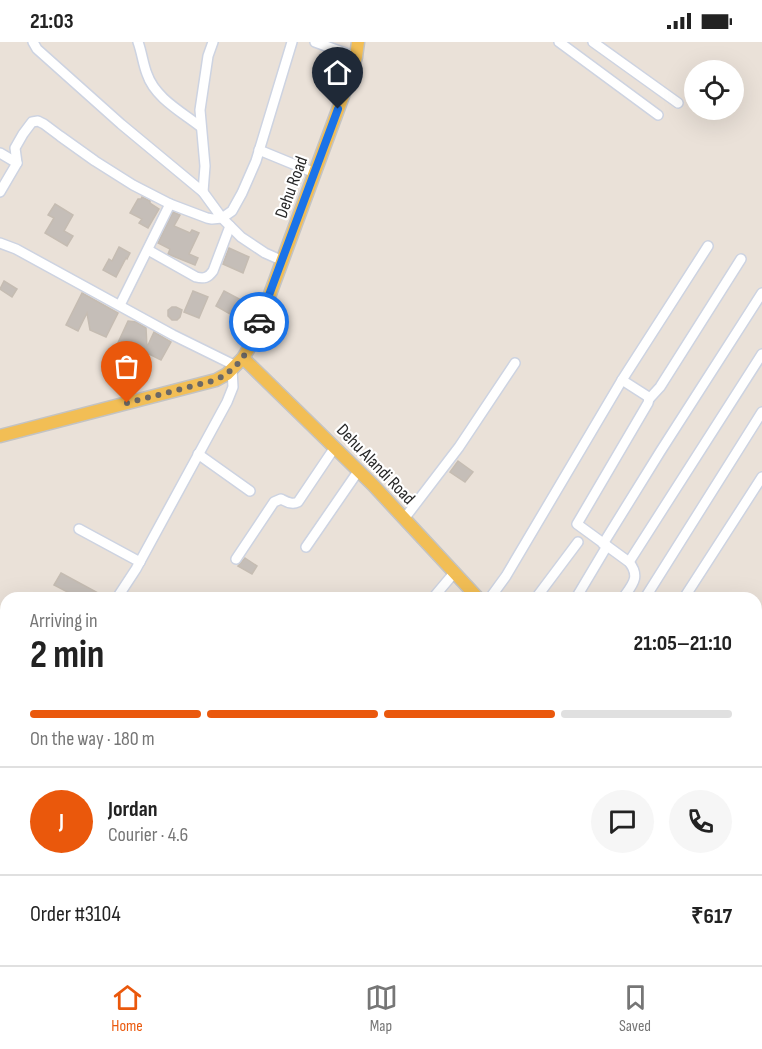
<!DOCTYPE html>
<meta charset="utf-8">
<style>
body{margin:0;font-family:"Sofia Sans Condensed",sans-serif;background:#f6f6f6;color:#222;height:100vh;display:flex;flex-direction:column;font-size:22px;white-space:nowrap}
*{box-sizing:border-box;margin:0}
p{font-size:20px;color:#767676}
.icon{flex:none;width:33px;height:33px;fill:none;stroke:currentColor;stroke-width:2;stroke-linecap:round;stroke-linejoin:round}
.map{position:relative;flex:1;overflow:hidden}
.side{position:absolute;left:0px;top:550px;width:762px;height:374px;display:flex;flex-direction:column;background:#fff;border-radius:18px 18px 0 0;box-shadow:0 6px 24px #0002}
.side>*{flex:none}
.controls{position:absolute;left:684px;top:18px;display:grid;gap:12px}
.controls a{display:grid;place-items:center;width:60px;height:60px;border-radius:50%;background:#fff;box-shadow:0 6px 24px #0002;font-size:30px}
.pin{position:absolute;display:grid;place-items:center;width:51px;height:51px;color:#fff;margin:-62px -26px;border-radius:50% 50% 50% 0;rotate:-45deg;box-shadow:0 0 6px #0007}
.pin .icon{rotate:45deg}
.courier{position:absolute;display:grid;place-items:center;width:60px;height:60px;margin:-30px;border:4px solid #1a73e8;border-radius:50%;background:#fff;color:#222;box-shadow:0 2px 8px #0007}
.summary em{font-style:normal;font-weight:700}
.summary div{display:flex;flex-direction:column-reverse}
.summary{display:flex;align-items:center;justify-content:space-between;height:102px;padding:0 30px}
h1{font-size:39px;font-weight:700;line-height:45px}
.bar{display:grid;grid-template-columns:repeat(4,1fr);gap:9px 6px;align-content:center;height:72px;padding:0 30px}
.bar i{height:8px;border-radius:4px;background:#e0e0e0}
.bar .selected{background:#ea580c}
.bar p{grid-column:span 4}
.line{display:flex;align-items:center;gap:15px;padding:0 30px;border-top:2px solid #e0e0e0}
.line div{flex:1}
.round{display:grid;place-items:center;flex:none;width:63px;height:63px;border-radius:32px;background:#f6f6f6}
.status{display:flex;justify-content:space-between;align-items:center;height:42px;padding:0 30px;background:#fff;direction:ltr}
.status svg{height:16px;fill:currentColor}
.dock{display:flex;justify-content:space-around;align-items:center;height:84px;border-top:2px solid #e0e0e0;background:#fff;font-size:16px;color:#767676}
.dock a{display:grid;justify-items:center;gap:3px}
.dock .selected{color:#ea580c}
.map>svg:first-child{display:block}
</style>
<div class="status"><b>21:03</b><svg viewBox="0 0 49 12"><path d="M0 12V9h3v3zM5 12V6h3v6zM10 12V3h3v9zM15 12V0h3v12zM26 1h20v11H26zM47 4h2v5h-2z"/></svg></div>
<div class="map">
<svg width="762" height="923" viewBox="0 0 762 923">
<rect width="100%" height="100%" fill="#eae1d8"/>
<!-- building -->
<g fill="#c5beb8" stroke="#c5bcb2" stroke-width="1.5">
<polygon points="142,155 150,159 150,161 159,167 148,186 139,181 142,177 130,171 138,157 141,157"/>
<polygon points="55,162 73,173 64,189 73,194 67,204 45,191 54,176 48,173"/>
<polygon points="173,170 180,173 174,184 190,191 192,188 199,191 189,212 198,216 195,223 168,212 170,207 158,201"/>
<polygon points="119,205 130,211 127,217 126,216 116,235 103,228 109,217 112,219"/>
<polygon points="229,206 249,215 243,231 223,222"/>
<polygon points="4,239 17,247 12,255 0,247"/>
<polygon points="193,249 208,255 199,276 184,270"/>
<polygon points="224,249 245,260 237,276 216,264"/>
<polygon points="82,251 118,271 106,295 90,288 87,271 78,289 66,283"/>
<polygon points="172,265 176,265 182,268 180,275 177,278 172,278 168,274 168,268"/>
<polygon points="128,279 136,280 146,286 147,305 154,290 171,300 161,318 135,305 132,312 116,305"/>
<polygon points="458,419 473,430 465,440 450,430"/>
<polygon points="245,516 257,524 252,532 238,524"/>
<polygon points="61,531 98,551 94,556 79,556 54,543"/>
</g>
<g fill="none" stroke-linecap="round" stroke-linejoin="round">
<!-- minor casing -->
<g stroke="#cdd3e1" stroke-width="12">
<g id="minor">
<polyline points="33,0 37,7 121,82 203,150 222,176 241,195 265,211 283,219"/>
<path d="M138,0c4,11 5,22 9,32 8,24 35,38 54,53"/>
<polyline points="315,0 356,15"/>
<polyline points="559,0 658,73"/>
<polyline points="593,0 678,61"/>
<polyline points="259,108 315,131"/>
<polyline points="0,111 17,121"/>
<polyline points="0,150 17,121 15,106 23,92 32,80 38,79 44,82 60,94 95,119 133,143 170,162 207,176 212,177 222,176 232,169 242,151 256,119 292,0"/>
<polyline points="203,150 205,124 200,68 208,14 213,0"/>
<polyline points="0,201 16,207 173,293 236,324"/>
<path d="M148,208l48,27c8,2 12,1 17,-6l17,-45"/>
<polyline points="120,263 170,162"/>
<path d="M622,338l25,16 2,3 -1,4 -71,121 52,38c12,15 3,23 -6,36"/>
<polyline points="649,357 660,345 741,217"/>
<polyline points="198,412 250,449"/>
<polyline points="404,477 459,405 515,321"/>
<polyline points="79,487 140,520"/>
<polyline points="603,502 660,410 762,251"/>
<polyline points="306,505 359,428"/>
<path d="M236,517l38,-57 7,-3c6,3 11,6 17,3l37,-55"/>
<polyline points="629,520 762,312"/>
<polyline points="117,556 136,527 227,360 233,345 232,327"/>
<polyline points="433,556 454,531"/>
<polyline points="490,556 506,534 622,338 708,204"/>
<polyline points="536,556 578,500"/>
<polyline points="576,556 607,504"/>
<polyline points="645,556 762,370"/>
<polyline points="684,556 762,435"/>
<polyline points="756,687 762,676"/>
<polyline points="0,706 6,700"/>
<polyline points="756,756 762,758"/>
<polyline points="756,894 762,888"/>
<polyline points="489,918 498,923"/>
<polyline points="576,918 586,923"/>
<polyline points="412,923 415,918"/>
<polyline points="462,923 464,918"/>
<polyline points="564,923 568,918"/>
<polyline points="757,923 762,919"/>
</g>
</g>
<!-- major casing -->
<g stroke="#c3c3c3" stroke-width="15">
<g id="major">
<polyline points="243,316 373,443 478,556"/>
<polyline points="0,394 216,338 227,332 243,316 252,301 346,46 356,15 358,0"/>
<polyline points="743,918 745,923"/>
</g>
</g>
<!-- minor -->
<use href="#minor" stroke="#fff" stroke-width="9"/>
<!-- major -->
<use href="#major" stroke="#f2be55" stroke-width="12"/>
</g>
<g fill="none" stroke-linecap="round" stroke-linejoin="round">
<!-- done -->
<path stroke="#6b6865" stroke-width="6" stroke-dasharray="0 10.8" d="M127,361l89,-23c27,-15 33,-30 43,-58"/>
<!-- route -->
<polyline stroke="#1a73e8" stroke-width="8" points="259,280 338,67"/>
</g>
<g text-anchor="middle" stroke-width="4.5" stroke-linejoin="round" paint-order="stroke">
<!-- street labels -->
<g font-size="18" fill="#272727" stroke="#fff">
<text transform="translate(291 145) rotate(-70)" y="6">Dehu Road</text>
<text transform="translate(376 422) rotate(46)" y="6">Dehu Alandi Road</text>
</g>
</g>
</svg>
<div class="controls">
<a><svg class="icon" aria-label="locate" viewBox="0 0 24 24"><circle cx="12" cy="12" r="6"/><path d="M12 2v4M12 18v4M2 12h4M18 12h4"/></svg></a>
</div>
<div class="pin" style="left:127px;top:361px;background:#ea580c"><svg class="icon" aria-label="bag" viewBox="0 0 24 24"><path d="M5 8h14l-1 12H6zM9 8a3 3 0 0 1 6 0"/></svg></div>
<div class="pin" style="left:338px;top:67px;background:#1f2937"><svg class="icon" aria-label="home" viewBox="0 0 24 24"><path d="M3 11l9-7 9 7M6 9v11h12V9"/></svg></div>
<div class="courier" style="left:259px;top:280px"><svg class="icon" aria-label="car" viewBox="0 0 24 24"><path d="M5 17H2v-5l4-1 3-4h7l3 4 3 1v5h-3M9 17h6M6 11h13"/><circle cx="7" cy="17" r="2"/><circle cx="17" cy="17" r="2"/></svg></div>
<section class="side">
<div class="summary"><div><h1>2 min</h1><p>Arriving in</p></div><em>21:05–21:10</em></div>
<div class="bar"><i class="selected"></i><i class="selected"></i><i class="selected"></i><i></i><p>On the way · 180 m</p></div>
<div class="line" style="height:108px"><b class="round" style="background:#ea580c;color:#fff">J</b><div><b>Jordan</b><p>Courier · 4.6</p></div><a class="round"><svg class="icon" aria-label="chat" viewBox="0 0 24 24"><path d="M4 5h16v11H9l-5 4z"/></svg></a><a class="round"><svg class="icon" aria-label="phone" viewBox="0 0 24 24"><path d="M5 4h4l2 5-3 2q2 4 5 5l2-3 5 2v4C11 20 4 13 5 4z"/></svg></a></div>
<div class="line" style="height:78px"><div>Order #3104</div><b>₹617</b></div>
</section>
</div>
<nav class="dock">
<a class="selected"><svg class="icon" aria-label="home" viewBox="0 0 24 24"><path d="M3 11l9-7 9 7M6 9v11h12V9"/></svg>Home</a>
<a><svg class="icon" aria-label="map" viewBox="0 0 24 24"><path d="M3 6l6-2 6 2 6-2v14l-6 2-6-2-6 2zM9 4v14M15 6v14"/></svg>Map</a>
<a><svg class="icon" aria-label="saved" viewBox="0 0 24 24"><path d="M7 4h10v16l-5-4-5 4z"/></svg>Saved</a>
</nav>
